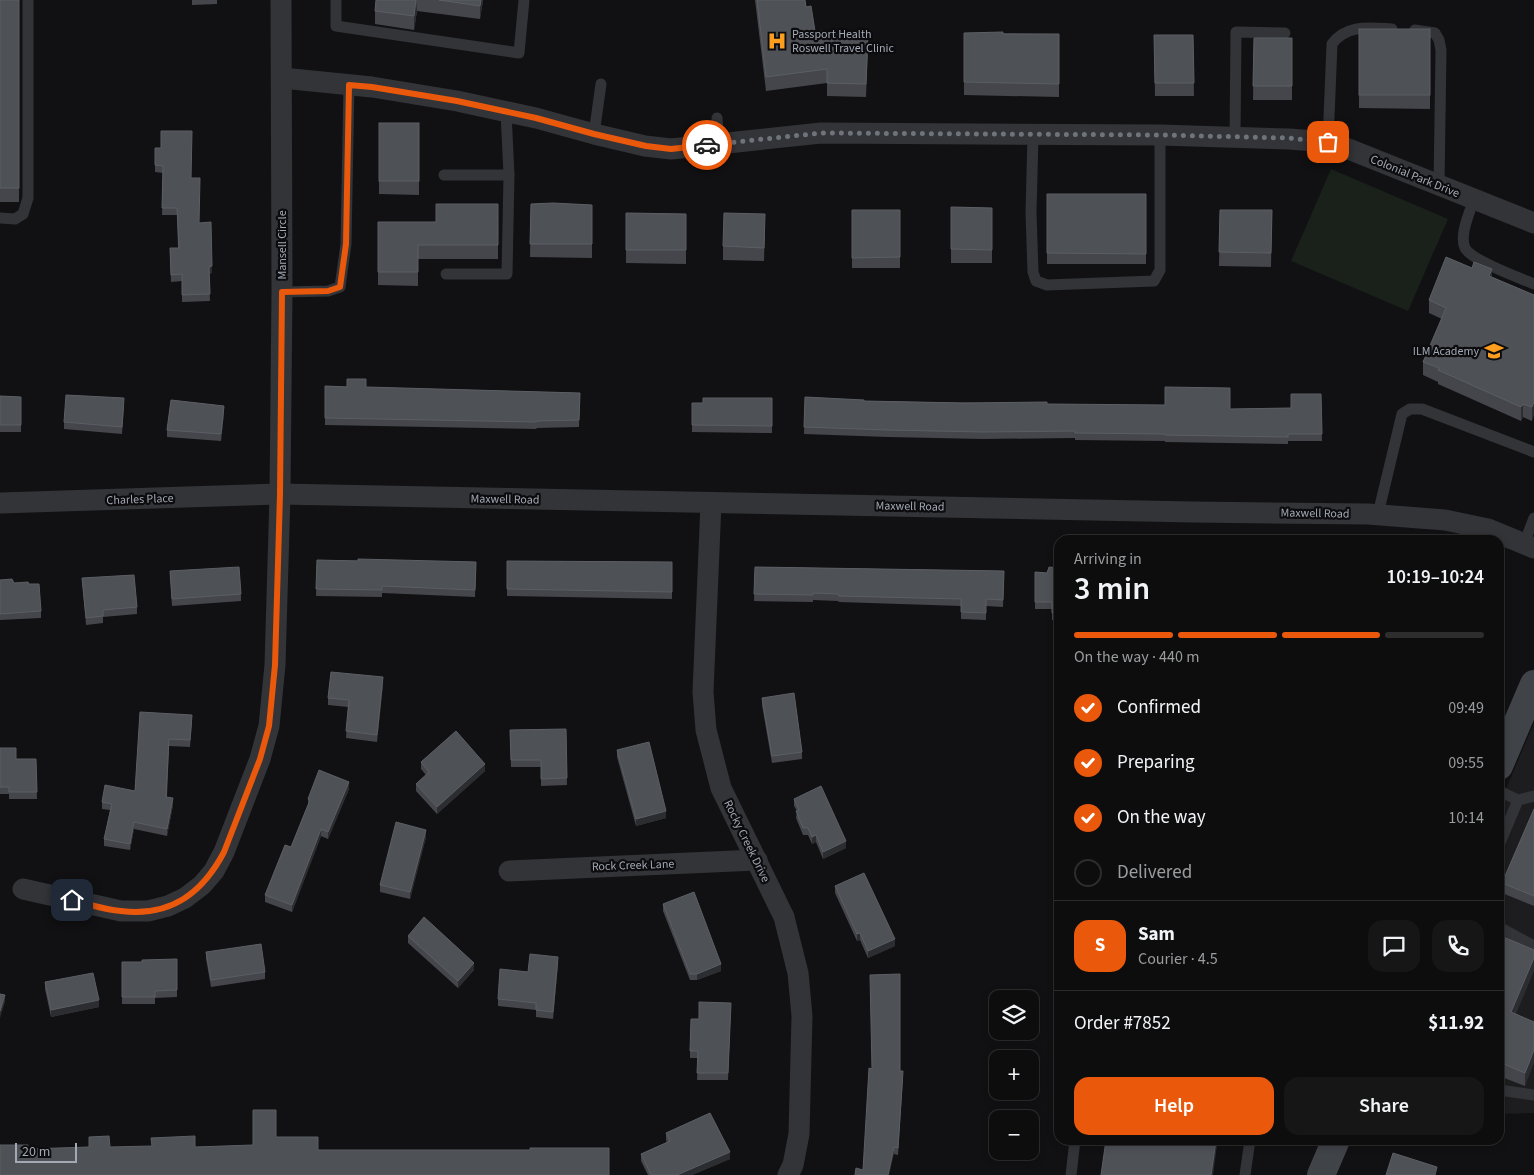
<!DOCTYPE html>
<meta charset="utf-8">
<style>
body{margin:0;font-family:"Source Sans 3",sans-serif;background:#161617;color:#f1f3f6;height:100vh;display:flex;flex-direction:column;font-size:19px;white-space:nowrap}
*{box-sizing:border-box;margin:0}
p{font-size:16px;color:#9a9c9e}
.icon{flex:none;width:28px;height:28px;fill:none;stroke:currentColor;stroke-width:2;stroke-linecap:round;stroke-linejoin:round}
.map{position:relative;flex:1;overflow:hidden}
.sheet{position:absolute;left:1054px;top:535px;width:450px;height:610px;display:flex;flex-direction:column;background:#0d0d0e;border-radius:15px;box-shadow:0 2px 8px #0003,0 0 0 1px #2d2d2e}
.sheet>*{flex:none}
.buttons{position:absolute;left:989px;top:990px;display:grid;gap:10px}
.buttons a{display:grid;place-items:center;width:50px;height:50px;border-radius:10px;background:#0d0d0e;box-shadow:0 2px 8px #0003,0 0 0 1px #2d2d2e;font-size:25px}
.scale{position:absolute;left:15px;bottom:12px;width:62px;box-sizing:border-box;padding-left:5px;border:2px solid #a2a9b5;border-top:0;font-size:14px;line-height:18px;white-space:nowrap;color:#a2a9b5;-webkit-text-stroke:4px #0c0c0e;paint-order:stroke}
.pin{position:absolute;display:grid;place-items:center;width:42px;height:42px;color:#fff;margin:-21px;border-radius:10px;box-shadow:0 2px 8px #0006}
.courier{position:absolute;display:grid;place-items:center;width:50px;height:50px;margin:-25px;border:4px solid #ea580c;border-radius:50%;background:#fff;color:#222;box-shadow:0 1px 6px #0007}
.summary em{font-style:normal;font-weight:600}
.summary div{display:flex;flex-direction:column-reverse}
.summary{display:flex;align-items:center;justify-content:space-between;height:85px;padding:0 20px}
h1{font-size:32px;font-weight:600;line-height:38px}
.bar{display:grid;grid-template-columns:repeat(4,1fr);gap:8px 5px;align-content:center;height:60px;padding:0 20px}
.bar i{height:6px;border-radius:4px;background:#2d2d2e}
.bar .on{background:#ea580c}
.bar p{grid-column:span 4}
.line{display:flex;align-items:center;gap:12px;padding:0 20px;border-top:1px solid #2d2d2e}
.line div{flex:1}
.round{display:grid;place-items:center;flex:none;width:52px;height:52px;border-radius:15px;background:#161617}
ol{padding:0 20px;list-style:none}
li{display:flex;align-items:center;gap:15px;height:55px}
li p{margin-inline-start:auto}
li .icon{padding:5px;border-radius:50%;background:#ea580c;color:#fff;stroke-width:4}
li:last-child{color:#9a9c9e}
li i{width:28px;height:28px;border:2px solid #2d2d2e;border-radius:50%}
.button{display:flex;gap:10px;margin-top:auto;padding:10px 20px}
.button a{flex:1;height:58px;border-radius:15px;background:#ea580c;color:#fff;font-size:20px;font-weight:600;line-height:58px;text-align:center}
.button a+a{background:#161617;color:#f1f3f6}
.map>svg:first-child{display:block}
</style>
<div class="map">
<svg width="1534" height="1175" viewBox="0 0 1534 1175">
<rect width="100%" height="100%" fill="#111113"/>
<!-- built -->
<polygon fill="#1d1d20" points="1534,723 1534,1113 1499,1114 1499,805"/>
<!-- green -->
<polygon fill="#19211a" points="1331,169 1448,219 1408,311 1291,261"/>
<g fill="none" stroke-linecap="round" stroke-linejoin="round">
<!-- lane -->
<g stroke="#323438" stroke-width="11">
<polyline points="336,0 336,26 519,53 524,0"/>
<polyline points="1415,30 1435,33 1439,40 1441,50 1439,185"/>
<polyline points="717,118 719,143"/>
<polyline points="594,134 601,84"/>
<polyline points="1033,135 1031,212 1033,272 1036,281 1047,285 1154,281 1160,270 1160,135"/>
<polyline points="1235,137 1236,32 1285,33"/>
<path d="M1328,142l4,-98c15,-20 38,-16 60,-15"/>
<polyline points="444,175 509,175 506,112"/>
<path d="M1474,199c-4,13 -15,36 -9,49 7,13 55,30 69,36"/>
<polyline points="0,218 15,219 23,214 28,198 28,0"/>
<polyline points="446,274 507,274 509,175"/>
<polyline points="282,292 328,291 340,287 346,244 349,85"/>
<polyline points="1378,514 1402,414 1410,409 1422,409 1534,452"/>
<polyline points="1524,544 1534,518"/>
<polyline points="1499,791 1518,800 1499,845"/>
<polyline points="1518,800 1534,796"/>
<polyline points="1499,927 1534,946"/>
<polyline points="1499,1090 1534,1095"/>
<polyline points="1071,1175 1075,1140"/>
<polyline points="1245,1175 1250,1140"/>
</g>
<!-- street -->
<g stroke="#323438" stroke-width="21">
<polyline points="282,78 372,87 457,101 536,118 594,134 645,146 671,149 821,133 1160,135 1289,139 1328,142 1351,150 1534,223"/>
<polyline points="0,503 280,494 1193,512 1368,514 1445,520 1488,529 1534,548"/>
<polyline points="711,503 703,692 706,730 721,788 784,917 798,973 802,1016 799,1134 793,1165 788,1175"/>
<polyline points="509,871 757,860"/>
<polyline points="23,889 121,911 148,911 168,906 185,898 202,885 214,871 224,852 260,759 269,726 275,665 280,494 282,292 281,0"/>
</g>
<!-- secondary -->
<g stroke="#404348" stroke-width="28">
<polyline points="1499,766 1534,684"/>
<polyline points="1321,1175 1336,1140"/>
</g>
</g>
<!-- wall -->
<g fill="#44464b">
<rect x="0" y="0" width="19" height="202"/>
<polygon points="192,0 217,0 217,4 192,5"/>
<polygon points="376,0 483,0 480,19 417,11 414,30 375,24 375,11"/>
<polygon points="755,0 805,0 806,7 815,31 868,46 866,97 827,96 827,83 766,91"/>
<polygon points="1359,29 1430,29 1430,109 1359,108"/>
<polygon points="964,33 1059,34 1059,97 964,95"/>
<polygon points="1154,35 1193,35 1194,96 1155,96"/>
<polygon points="1254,38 1292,38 1292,100 1253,100"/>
<polygon points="379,123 419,123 419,195 379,194"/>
<polygon points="155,148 192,178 199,223 212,273 209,274 210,301 182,302 182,281 171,282 170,248 178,248 177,215 162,215 163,173 155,172"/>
<rect x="1047" y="194" width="99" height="70"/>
<polygon points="498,204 498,259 418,259 418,286 378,285 378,222 436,222"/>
<polygon points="531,204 592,205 592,258 530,257"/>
<polygon points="951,207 992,208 992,263 951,263"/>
<rect x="852" y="210" width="48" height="58"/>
<polygon points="1220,210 1272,210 1271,267 1219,266"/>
<polygon points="626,213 686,214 686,264 626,263"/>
<polygon points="765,227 764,261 723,260 723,246"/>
<polygon points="1492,277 1534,295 1532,421 1523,417 1521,421 1438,384 1438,382 1423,375 1423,362 1442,319 1429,313 1429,300"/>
<polygon points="325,386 580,393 579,427 537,428 536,429 325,425"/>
<polygon points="1321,394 1322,441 1288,441 1288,444 1165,442 1165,441 1075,440 1075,438 983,439 888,437 804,434 805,397 864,401 1047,404 1230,409 1291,408"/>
<polygon points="0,396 21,397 21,432 0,432"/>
<polygon points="772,398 772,433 692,432 692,403 703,403"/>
<polygon points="124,405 122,434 64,429 64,422"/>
<polygon points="224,413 221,441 167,437 167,430"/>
<polygon points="317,560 476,562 475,597 382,593 382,597 316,596"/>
<polygon points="507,561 672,562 672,599 507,596"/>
<polygon points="755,567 1004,571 1003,607 986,606 986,620 961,619 961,606 839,602 838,601 813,600 813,602 754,601"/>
<polygon points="1059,568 1059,620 1052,620 1052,609 1035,609 1035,572 1047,573"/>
<polygon points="170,571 241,594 241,601 172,606"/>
<polygon points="82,578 137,607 137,614 103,617 103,623 86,625"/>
<polygon points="0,580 14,583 41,611 41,618 0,620"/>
<polygon points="383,684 377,742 346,738 348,707 328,705 328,698"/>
<polygon points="762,698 802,752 802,759 772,763 762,705"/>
<polygon points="140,712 192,722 190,747 169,746 167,797 173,805 167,836 134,829 130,850 104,846 104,839 110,810 102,809 102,802 135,791"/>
<polygon points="566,729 567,785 541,786 541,767 511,767 510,730"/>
<polygon points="0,748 16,759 36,759 37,799 9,799 9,794 0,794"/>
<polygon points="617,750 666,818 636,826 617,757"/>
<polygon points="421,762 485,771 437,814 416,791 416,784 426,775 421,769"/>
<polygon points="349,789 328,839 321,836 292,912 265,902 265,895 291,847 308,805 308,799"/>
<polygon points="794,799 846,848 823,859 816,842 812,844 808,835 803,835 796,818 797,811 794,806"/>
<polygon points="1534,809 1534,906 1502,893 1502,883"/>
<polygon points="426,837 410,899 380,892 380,885"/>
<polygon points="835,886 895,946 868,958 860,940 857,941 835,893"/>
<polygon points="663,904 721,971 697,980 690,980 663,911"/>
<polygon points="1499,935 1516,1014 1534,1022 1525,1086 1499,1076"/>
<polygon points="408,936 474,970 458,988 408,943"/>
<polygon points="206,952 265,972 265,979 211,987 206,959"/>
<polygon points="177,959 177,997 155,998 155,1004 122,1004 122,962 142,962"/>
<polygon points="558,964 553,1019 536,1017 536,1010 498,1006 498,999 528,972"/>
<polygon points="45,982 99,1007 51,1017 45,989"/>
<polygon points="731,1003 728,1080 697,1080 698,1058 690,1058 690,1051 699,1019"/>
<polygon points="900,1071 903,1078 898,1155 894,1154 863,1170"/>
<polygon points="666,1133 730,1159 692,1175 648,1175 641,1161 641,1154 667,1143 666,1140"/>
</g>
<!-- shaded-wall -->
<g fill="#2b2d30">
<polygon points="416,0 417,11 414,30 414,16"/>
<polygon points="481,0 483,0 480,19 480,6"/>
<polygon points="212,266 212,273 209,274 209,267"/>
<polygon points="1492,269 1492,283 1489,276"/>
<polygon points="1534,402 1534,415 1532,421 1532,407"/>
<polygon points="1523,404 1523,417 1521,421 1521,407"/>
<polygon points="224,406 224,413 221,441 221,434"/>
<polygon points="383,677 383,684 377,742 377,735"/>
<polygon points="485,764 485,771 437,814 437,807"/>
<polygon points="349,782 349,789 328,839 328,832"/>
<polygon points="173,798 173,805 167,836 167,829"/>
<polygon points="666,811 666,818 636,826 636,819"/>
<polygon points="134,822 134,829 130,850 130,844"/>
<polygon points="321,829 321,836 292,912 292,905"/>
<polygon points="426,830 426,837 410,899 410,892"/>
<polygon points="816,835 816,842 812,844 812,837"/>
<polygon points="846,841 846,848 823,859 823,852"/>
<polygon points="860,933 860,940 857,941 857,934"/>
<polygon points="895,939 895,946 868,958 868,951"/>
<polygon points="558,957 558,964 553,1019 553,1012"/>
<polygon points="1534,958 1534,971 1511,1026 1511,1012"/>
<polygon points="474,963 474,970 458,988 458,981"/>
<polygon points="721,964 721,971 697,980 697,974"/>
<polygon points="5,995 5,1002 0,1018 0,1011"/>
<polygon points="99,1000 99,1007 51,1017 51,1010"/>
<polygon points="1534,1050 1534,1063 1525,1086 1525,1073"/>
<polygon points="1216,1140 1217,1140 1217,1145 1213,1175 1211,1175"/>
<polygon points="894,1147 894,1154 889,1175 888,1175"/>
<polygon points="730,1152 730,1159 692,1175 677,1175"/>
</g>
<!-- building -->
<g fill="#4e5156" stroke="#5b5f65">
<rect x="0" y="0" width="19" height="188"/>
<polygon points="376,0 416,0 414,16 375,11"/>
<polygon points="439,0 481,0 480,6"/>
<polygon points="757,0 805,0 806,7 811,6 815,31 868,33 866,84 827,83 827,69 766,77"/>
<rect x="1359" y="29" width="71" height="66"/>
<polygon points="1003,32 1003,34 1059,34 1059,84 964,82 964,33"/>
<polygon points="1154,35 1193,35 1194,83 1155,83"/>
<polygon points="1254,38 1292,38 1292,86 1253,86"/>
<rect x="379" y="123" width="40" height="58"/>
<polygon points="161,131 192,131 191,178 200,178 199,223 211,222 212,266 209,267 210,294 182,295 182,274 171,275 170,248 179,248 177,208 162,208 163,166 155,165 155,148 161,148"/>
<polygon points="1047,194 1146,194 1146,254 1047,253"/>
<polygon points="553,203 592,205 592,244 530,244 531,204"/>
<polygon points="436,204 498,204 498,245 418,245 418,272 378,272 378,222 436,222"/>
<polygon points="951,207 992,208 992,250 951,249"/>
<polygon points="852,210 900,210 900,257 852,258"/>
<polygon points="1220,210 1272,210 1271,253 1219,252"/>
<polygon points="626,213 686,214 686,250 626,250"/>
<polygon points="724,213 765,214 764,248 723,246"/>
<polygon points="1446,257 1472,268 1474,262 1492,269 1489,276 1534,295 1534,402 1532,407 1523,404 1521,407 1438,370 1439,368 1423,362 1446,308 1429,300"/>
<polygon points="347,379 366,379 366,387 580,393 579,420 537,421 536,422 325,418 325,386 347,387"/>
<polygon points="1165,387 1230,388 1230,409 1291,408 1291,394 1321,394 1322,434 1288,434 1288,437 1165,435 1165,434 1075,433 1075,431 983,432 888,430 804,427 805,397 864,400 864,401 963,403 1047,402 1047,404 1165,405"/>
<polygon points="66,395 124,398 122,427 64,422"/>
<polygon points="0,396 21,397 21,425 0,425"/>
<polygon points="703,398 772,398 772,426 692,425 692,403 703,403"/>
<polygon points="171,400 224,406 221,434 167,430"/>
<polygon points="358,559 476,562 475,590 382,586 382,590 316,589 317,560 358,561"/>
<polygon points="507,561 672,562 672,592 507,589"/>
<polygon points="239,567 241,594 172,599 170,571"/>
<polygon points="755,567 1004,571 1003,600 986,599 986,613 961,612 961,599 839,596 838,594 813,593 813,595 754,594"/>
<polygon points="1049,567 1059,568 1059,613 1052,613 1052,602 1035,602 1035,572 1047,573"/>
<polygon points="134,575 137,607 103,610 103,616 86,618 82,578"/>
<polygon points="12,579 14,583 28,582 29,584 39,584 41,611 0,614 0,580"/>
<polygon points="331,672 383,677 377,735 346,731 349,700 328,698"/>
<polygon points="794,693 802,752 772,756 762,698"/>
<polygon points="140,712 192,715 190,740 169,739 166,797 173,798 167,829 134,822 130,844 104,839 112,804 102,802 105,785 135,791"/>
<polygon points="566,729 567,778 541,779 541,760 511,760 510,730"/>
<polygon points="456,731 485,764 437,807 416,784 429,772 421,762"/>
<polygon points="649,742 666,811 636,819 617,750"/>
<polygon points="0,748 16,748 16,759 36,759 37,792 9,792 9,787 0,787"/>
<polygon points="319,770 349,782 328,832 321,829 292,905 265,895 285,845 291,847 310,800 308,799"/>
<polygon points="821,786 846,841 823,852 816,835 812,837 808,828 803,828 796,811 799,810 794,799"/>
<polygon points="1534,809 1534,896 1502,883"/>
<polygon points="396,822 426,830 410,892 380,885"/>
<polygon points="864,873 895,939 868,951 860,933 857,934 835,886"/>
<polygon points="694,892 721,964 697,974 690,974 663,904"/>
<polygon points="424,917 474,963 458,981 408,936"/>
<polygon points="1499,935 1534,950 1534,958 1511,1012 1534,1022 1534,1050 1525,1073 1499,1062 1499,1001 1503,991 1499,989"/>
<polygon points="261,944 265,972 211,980 206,952"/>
<polygon points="530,954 558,957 553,1012 536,1010 536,1003 498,999 500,969 528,972"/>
<polygon points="177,959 177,990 155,991 155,997 122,997 122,962 142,962 142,960"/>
<polygon points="93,973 99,1000 51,1010 45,982"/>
<polygon points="900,974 900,1071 903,1071 898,1148 894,1147 888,1175 855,1175 856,1168 863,1170 869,1068 872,1069 870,975"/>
<polygon points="0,994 5,995 0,1011"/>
<polygon points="699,1002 731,1003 728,1073 697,1073 698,1051 690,1051 691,1019 699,1019"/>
<polygon points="253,1110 276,1110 276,1137 318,1137 318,1150 530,1150 530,1148 609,1148 609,1175 0,1175 0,1145 28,1145 28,1149 89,1147 89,1137 109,1136 110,1147 152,1146 151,1138 195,1136 195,1147 253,1145"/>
<polygon points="710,1113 730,1152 677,1175 651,1175 641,1154 670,1141 666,1133"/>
<polygon points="1106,1140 1216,1140 1211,1175 1101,1175"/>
<polygon points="1393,1153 1437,1167 1435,1175 1386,1175"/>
</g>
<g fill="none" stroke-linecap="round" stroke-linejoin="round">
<!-- done -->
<polyline stroke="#6f747c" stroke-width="5" stroke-dasharray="0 9" points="707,145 821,133 1160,135 1289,138 1328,142"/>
<!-- route -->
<path stroke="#ea580c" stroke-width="6" d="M72,900c16,4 33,10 49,11 49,6 81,-17 103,-59l36,-93 9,-33 6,-61 5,-171 2,-202 46,-1 12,-4 6,-43 3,-159 23,2 85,14 79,17 58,16 52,12 25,3 36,-4"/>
</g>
<!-- icons -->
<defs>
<g id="hospital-bare" transform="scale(1.5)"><path d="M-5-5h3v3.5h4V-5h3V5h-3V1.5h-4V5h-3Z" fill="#fd9e1f" stroke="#0c0c0e" stroke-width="2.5" paint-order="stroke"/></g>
<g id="school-bare" transform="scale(1.5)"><path d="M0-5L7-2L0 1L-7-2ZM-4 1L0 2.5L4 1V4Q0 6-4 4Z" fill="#fd9e1f" stroke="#0c0c0e" stroke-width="2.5" paint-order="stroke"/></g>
</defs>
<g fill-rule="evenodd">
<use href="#hospital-bare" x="777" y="41"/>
<use href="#school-bare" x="1494" y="351"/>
</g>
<g text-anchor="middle" stroke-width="4.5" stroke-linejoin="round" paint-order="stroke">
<!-- poi labels -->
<g font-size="12" fill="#a2a9b5" stroke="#0c0c0e" text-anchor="start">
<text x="792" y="38">Passport Health<tspan x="792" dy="14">Roswell Travel Clinic</tspan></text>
<text x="1479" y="355" text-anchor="end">ILM Academy</text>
</g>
<!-- street labels -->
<g font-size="12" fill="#a2a9b5" stroke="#0c0c0e">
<text transform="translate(1415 176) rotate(22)" y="4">Colonial Park Drive</text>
<text transform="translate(282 245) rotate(-90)" y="4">Mansell Circle</text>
<text transform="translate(140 499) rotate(-2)" y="4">Charles Place</text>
<text transform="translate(505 499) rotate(1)" y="4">Maxwell Road</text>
<text transform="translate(910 506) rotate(1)" y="4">Maxwell Road</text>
<text transform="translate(1315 513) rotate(1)" y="4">Maxwell Road</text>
<text transform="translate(747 841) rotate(64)" y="4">Rocky Creek Drive</text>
<text transform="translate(633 865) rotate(-2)" y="4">Rock Creek Lane</text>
</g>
</g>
</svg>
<div class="buttons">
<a><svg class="icon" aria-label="layers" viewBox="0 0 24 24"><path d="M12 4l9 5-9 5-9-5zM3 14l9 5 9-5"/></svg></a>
<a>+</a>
<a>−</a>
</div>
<div class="scale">20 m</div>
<div class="pin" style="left:1328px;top:142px;background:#ea580c"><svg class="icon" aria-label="bag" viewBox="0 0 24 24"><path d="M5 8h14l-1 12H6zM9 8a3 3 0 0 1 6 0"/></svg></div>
<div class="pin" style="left:72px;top:900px;background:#1f2937"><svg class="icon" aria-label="home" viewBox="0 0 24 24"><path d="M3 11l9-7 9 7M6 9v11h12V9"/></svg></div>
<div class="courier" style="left:707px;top:145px"><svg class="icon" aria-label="car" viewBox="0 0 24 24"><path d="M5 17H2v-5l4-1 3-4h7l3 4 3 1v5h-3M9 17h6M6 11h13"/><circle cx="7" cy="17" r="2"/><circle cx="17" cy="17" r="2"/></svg></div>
<section class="sheet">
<div class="summary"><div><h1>3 min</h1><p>Arriving in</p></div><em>10:19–10:24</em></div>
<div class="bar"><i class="on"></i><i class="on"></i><i class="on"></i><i></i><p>On the way · 440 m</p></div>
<ol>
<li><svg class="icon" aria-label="check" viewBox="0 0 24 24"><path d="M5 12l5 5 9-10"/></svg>Confirmed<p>09:49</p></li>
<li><svg class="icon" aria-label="check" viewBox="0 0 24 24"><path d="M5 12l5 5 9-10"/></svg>Preparing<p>09:55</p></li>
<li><svg class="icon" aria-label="check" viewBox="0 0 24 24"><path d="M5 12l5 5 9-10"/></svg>On the way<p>10:14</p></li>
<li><i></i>Delivered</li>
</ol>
<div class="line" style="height:90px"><b class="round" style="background:#ea580c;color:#fff">S</b><div><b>Sam</b><p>Courier · 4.5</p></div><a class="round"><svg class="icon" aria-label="chat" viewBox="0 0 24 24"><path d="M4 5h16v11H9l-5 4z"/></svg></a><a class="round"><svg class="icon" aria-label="phone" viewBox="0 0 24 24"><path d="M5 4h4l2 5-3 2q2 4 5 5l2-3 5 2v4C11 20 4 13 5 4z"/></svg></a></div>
<div class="line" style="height:65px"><div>Order #7852</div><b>$11.92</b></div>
<div class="button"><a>Help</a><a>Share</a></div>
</section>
</div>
